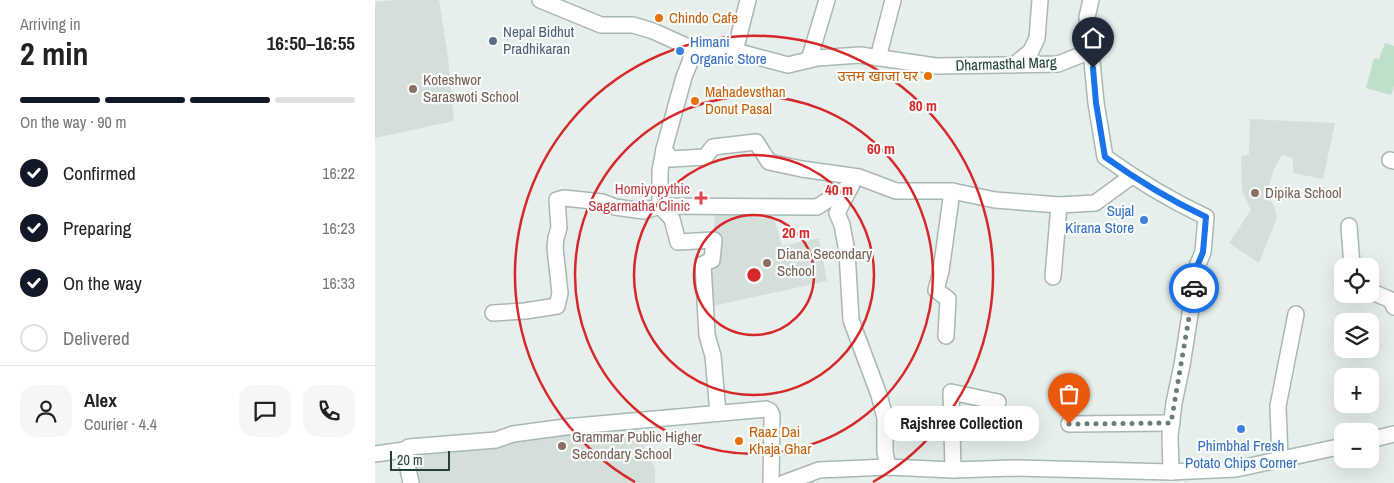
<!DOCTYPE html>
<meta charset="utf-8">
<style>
body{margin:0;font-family:"Archivo Narrow","Noto Sans Devanagari",sans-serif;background:#f6f6f6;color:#222;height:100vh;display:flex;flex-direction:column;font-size:19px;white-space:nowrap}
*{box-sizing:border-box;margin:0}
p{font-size:16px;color:#767676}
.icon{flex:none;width:28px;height:28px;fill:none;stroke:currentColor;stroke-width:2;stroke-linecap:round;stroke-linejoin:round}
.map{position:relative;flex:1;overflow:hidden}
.side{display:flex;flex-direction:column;background:#fff;width:375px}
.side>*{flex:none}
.tools{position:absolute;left:959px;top:258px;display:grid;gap:10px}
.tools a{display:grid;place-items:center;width:45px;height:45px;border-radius:10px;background:#fff;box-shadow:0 5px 20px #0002;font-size:25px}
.scale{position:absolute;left:15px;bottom:12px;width:60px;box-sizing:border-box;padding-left:5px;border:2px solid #24423a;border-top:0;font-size:14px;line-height:18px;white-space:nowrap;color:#24423a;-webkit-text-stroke:4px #f7fbf9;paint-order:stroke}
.pin{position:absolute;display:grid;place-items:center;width:42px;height:42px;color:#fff;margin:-51px -21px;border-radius:50% 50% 50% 0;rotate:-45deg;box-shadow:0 0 5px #0007}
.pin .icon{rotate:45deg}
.courier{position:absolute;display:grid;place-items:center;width:50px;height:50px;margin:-25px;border:4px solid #1a73e8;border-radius:50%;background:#fff;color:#222;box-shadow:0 1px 6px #0007}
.bubble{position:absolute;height:35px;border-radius:15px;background:#fff;box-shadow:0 5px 20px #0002;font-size:16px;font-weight:700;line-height:35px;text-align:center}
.head em{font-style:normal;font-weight:700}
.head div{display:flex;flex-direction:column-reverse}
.head{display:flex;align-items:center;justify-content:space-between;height:85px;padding:0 20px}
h1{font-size:32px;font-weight:700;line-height:38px}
.bar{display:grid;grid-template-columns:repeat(4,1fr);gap:8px 5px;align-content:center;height:60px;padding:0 20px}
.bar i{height:6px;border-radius:4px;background:#e0e0e0}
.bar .on{background:#111827}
.bar p{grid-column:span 4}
.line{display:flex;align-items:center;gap:12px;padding:0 20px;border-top:1px solid #e0e0e0}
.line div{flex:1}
.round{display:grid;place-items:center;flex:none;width:52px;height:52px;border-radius:15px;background:#f6f6f6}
ol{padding:0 20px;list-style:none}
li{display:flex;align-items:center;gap:15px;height:55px}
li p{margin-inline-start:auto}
li .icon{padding:5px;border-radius:50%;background:#111827;color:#fff;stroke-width:4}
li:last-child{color:#767676}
li i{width:28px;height:28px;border:2px solid #e0e0e0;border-radius:50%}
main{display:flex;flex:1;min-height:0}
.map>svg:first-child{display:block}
</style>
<main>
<section class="side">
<div class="head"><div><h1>2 min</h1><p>Arriving in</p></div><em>16:50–16:55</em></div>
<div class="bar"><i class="on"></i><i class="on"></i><i class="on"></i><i></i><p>On the way · 90 m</p></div>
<ol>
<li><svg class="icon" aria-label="check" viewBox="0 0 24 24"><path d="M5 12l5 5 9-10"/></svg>Confirmed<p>16:22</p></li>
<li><svg class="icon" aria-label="check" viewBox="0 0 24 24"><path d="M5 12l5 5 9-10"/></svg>Preparing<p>16:23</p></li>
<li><svg class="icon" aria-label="check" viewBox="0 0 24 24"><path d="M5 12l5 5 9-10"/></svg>On the way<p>16:33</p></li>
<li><i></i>Delivered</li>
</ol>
<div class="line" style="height:90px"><a class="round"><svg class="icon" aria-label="person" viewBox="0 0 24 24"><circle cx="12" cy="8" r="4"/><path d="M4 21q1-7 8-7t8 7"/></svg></a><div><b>Alex</b><p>Courier · 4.4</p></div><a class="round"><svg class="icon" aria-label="chat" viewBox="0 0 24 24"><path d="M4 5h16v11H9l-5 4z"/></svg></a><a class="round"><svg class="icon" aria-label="phone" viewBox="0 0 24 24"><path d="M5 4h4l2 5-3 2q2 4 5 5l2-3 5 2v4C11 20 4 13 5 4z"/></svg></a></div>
</section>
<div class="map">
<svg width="1019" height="483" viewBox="0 0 1019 483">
<rect width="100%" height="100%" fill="#e6efeb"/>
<!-- built -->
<g fill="#d4dfda">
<polygon points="19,0 64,0 73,57 79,121 0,138 0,2"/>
<polygon points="875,119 960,123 948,179 918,173 918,158 907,155 899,169 891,196 899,205 902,217 884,263 854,243 876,210 867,191 866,156 874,154"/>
<polygon points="340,214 374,214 386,218 399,217 407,246 444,238 452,281 333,307"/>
<polygon points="248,412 264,433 280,469 280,483 38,483 35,458 182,432 233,420"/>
</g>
<!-- green -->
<polygon fill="#bfe0c8" points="1010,43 1019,46 1019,86 1016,95 991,88 999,58 1004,59"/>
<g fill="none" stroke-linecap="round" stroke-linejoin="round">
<!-- minor casing -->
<g stroke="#a8b8b2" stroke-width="18">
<g id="minor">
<path d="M165,0l61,25h32l20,6 40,18 42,2 53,14 29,-7 43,-3 76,11 122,-2 33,-13 5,52 9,54c32,23 65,43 101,60l-3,35 -5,12 -16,101 -8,38 -4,33 1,36"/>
<polyline points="716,0 712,17 716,51"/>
<polyline points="318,49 315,62 309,77 289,149 285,171 285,206 442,207 475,186"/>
<polyline points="360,51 373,0"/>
<polyline points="503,58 518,0"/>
<polyline points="434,60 452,0"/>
<polyline points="639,65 656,51 662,38 665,0"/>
<polyline points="289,149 296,159 330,157 338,147 381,142 394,162 427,169 484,177 521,191 577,191 620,200 684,205 720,203 757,176"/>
<polyline points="1015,160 1019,161"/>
<polyline points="477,184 462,213 467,225 472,252 476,320 504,395 510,418 510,452 513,467"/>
<polyline points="974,226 977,266"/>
<polyline points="678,277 684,205"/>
<polyline points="995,291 1016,300 1019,307"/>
<polyline points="118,313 150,311 182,306 185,293 180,248 181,238 184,228 182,200 189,198 227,202 240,207 269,211 285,206 297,219 303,242 339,240 337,260 328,264 332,335 338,356 343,413"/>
<polyline points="571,336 573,299 561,290 566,271 577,191"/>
<polyline points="694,424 797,423"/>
<polyline points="995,440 1019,434"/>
<polyline points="29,450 36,483"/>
<polyline points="0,454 29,450 34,447 121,440 138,434 190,427 391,409 395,411 397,415 396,483"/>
<polyline points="905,459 903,406 921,314"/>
<polyline points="578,470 576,392 623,402"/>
<polyline points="409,483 444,470 513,467 578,470 638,468 796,472 861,469 968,446"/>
</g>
</g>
<!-- minor -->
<use href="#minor" stroke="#fff" stroke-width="15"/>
</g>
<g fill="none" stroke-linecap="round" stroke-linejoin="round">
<!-- done -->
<polyline stroke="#687f78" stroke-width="5" stroke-dasharray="0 9" points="694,424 796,423 819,288"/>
<!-- route -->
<path stroke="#1a73e8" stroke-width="6" d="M718,68l3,35 9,54c32,23 65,43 101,60l-3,35 -5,12 -4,24"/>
</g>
<!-- distance rings -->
<g fill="none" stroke="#d62828" stroke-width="2.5">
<circle cx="379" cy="275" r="60"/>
<circle cx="379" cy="275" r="120"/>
<circle cx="379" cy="275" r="179"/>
<path d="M260 482A239 239 0 1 1 498 482"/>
</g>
<!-- markers -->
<g fill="#e8710a" stroke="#f7fbf9" stroke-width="2">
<circle cx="284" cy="18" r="5"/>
<circle cx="553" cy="76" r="5"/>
<circle cx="320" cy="101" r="5"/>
<circle cx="364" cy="441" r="5"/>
</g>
<circle fill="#5c6f8a" stroke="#f7fbf9" stroke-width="2" cx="118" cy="41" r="5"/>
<g fill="#3f7fe0" stroke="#f7fbf9" stroke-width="2">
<circle cx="305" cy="51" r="5"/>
<circle cx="769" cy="220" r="5"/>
<circle cx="866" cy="429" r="5"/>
</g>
<g fill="#8d6e63" stroke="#f7fbf9" stroke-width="2">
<circle cx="38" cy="89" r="5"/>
<circle cx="880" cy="193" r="5"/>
<circle cx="392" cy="263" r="5"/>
<circle cx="187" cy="446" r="5"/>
</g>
<path fill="#e0444e" stroke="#f7fbf9" stroke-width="2" d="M323.5 190.5h5v5h5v5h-5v5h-5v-5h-5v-5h5z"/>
<g text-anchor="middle" stroke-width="4.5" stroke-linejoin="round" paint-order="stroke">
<!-- food labels -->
<g font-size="15" fill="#c56008" stroke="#f7fbf9" text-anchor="start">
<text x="294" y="23">Chindo Cafe</text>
<text x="543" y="81" text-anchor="end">उत्तम खाजा घर</text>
<text x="330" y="97">Mahadevsthan<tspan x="330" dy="17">Donut Pasal</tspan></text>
<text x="374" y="437">Raaz Dai<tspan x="374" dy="17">Khaja Ghar</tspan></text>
</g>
<!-- service labels -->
<g font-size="15" fill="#4e5e75" stroke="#f7fbf9" text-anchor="start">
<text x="128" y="37">Nepal Bidhut<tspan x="128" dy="17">Pradhikaran</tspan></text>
</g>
<!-- shop labels -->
<g font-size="15" fill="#366cbe" stroke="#f7fbf9" text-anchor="start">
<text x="315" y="47">Himani<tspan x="315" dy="17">Organic Store</tspan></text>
<text x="759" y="216" text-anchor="end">Sujal<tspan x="759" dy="17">Kirana Store</tspan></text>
<text x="866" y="451" text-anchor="middle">Phimbhal Fresh<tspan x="866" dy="17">Potato Chips Corner</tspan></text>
</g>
<!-- street labels -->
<g font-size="15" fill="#24423a" stroke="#f7fbf9">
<text transform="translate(631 64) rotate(-2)" y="5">Dharmasthal Marg</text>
</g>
<!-- education labels -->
<g font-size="15" fill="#785e54" stroke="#f7fbf9" text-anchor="start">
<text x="48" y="85">Koteshwor<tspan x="48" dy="17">Saraswoti School</tspan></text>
<text x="890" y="198">Dipika School</text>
<text x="402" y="259">Diana Secondary<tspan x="402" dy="17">School</tspan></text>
<text x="197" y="442">Grammar Public Higher<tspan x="197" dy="17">Secondary School</tspan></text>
</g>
<!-- health labels -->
<g font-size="15" fill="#be3a42" stroke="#f7fbf9" text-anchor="end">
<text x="315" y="194">Homiyopythic<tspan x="315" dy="17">Sagarmatha Clinic</tspan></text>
</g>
</g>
<circle cx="379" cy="275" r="8" fill="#d62828" stroke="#f7fbf9" stroke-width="2.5"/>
<g font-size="15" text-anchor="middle" font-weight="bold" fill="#d62828" stroke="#f7fbf9" stroke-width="4.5" stroke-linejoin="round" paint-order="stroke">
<text x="548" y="111">80 m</text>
<text x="506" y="154">60 m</text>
<text x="464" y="195">40 m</text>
<text x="421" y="238">20 m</text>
</g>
</svg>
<div class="tools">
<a><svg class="icon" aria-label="locate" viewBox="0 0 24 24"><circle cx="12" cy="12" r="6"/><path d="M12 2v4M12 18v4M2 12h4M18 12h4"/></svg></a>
<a><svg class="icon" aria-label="layers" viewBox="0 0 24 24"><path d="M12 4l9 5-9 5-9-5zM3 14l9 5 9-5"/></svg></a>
<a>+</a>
<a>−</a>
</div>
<div class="scale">20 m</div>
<div class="pin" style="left:694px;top:424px;background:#ea580c"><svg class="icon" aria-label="bag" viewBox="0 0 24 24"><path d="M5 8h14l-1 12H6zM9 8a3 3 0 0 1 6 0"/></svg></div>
<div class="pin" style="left:718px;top:68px;background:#1f2937"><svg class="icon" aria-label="home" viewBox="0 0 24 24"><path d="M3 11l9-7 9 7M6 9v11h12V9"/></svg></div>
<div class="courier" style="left:819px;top:288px"><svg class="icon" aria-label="car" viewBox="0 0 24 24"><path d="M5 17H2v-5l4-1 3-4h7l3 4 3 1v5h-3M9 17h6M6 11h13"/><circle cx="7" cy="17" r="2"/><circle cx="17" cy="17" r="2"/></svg></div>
<div class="bubble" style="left:509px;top:406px;width:155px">Rajshree Collection</div>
</div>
</main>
